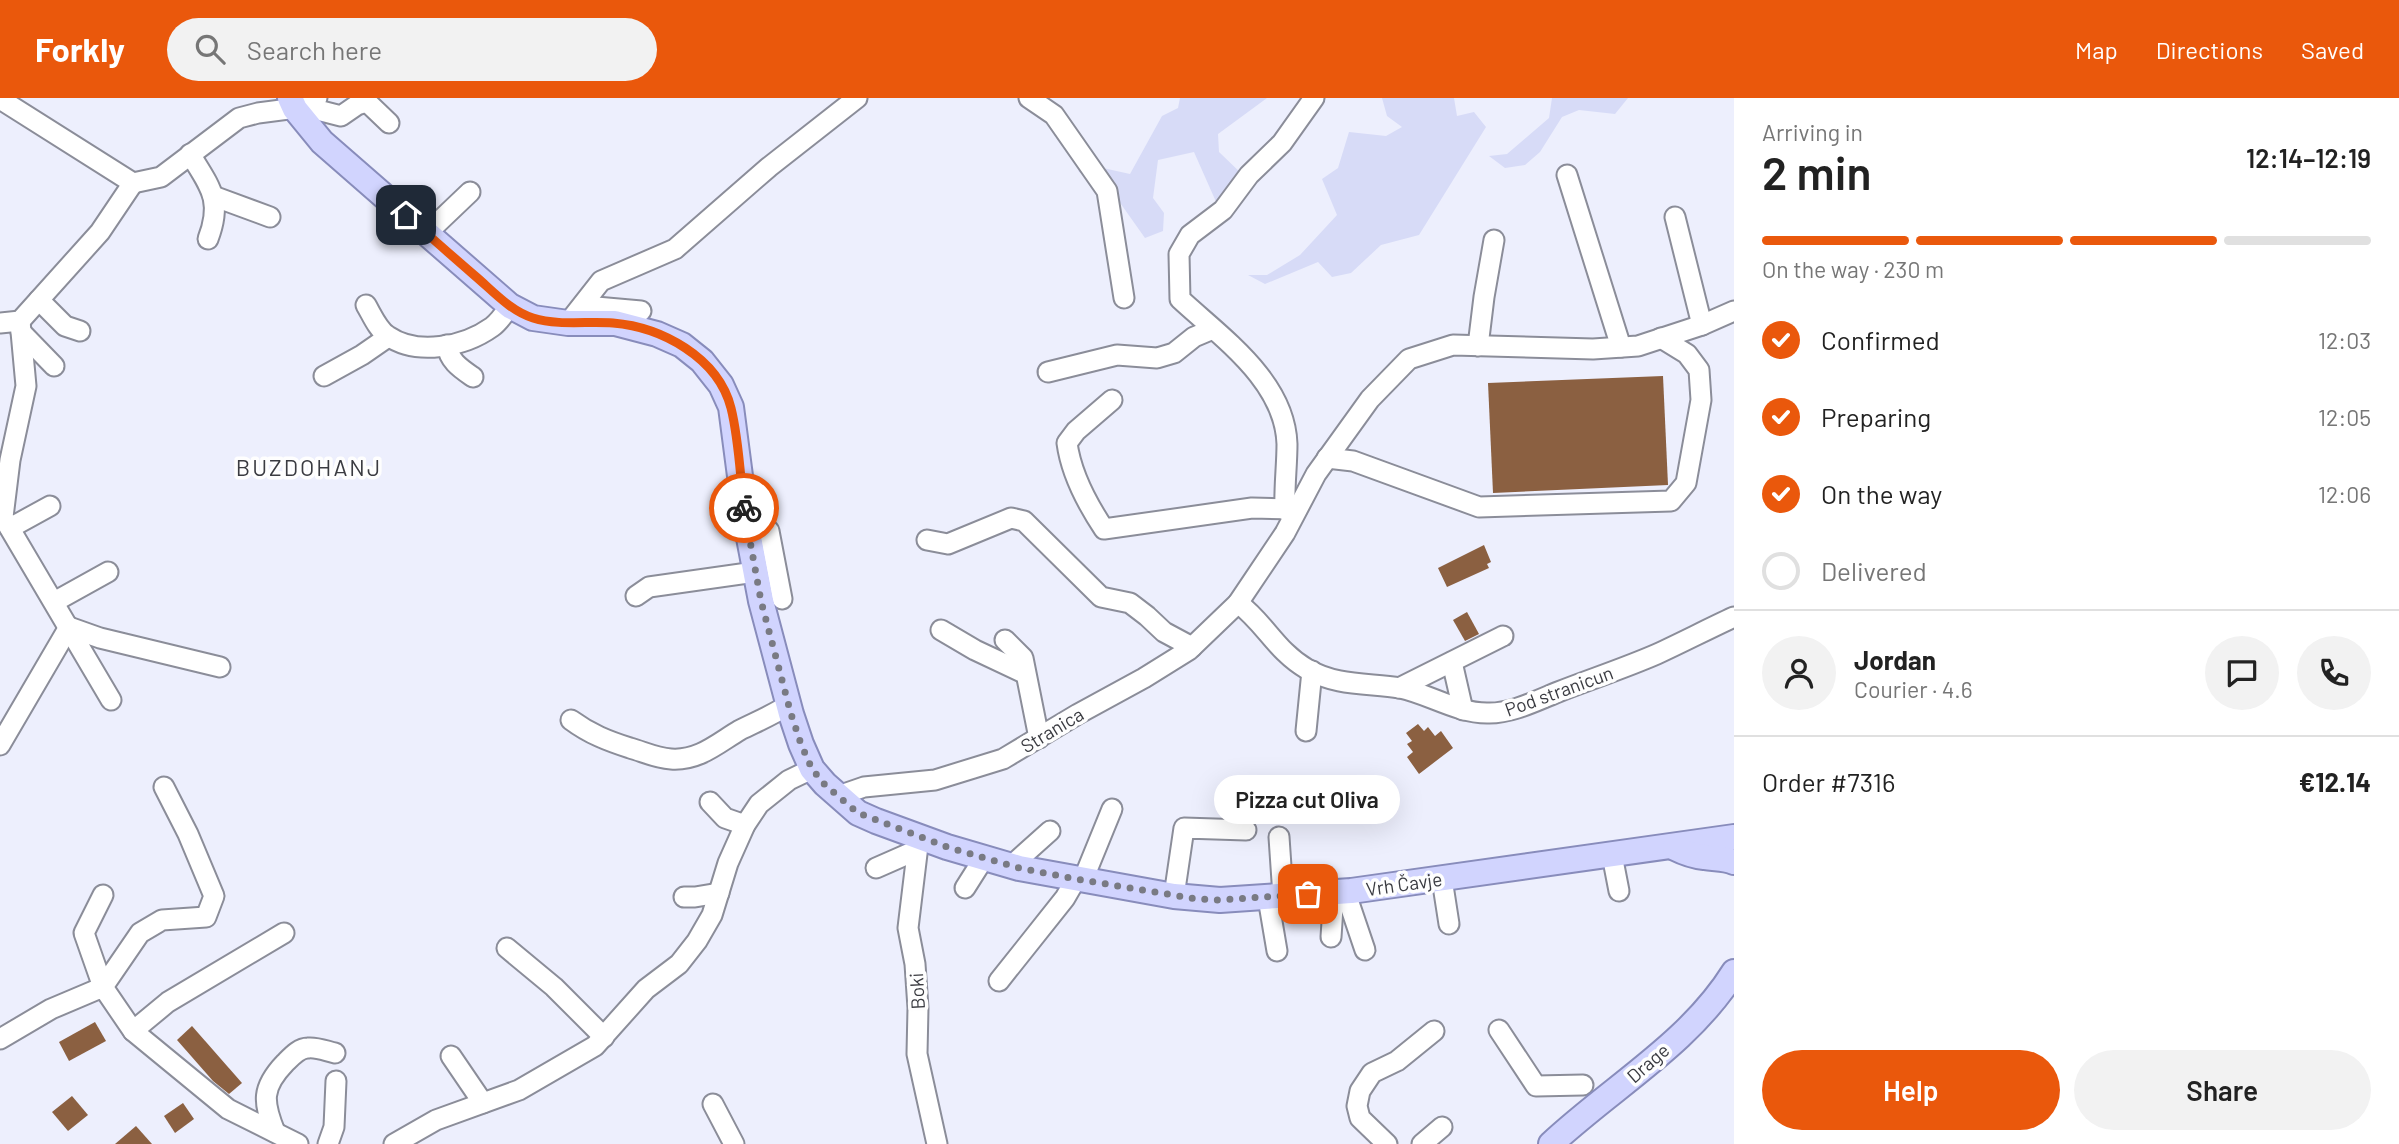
<!DOCTYPE html>
<meta charset="utf-8">
<style>
body{margin:0;font-family:Barlow,sans-serif;background:#f2f2f2;color:#222;height:100vh;display:flex;flex-direction:column;font-size:26px;white-space:nowrap}
*{box-sizing:border-box;margin:0}
p{font-size:23px;color:#767676}
.icon{flex:none;width:38px;height:38px;fill:none;stroke:currentColor;stroke-width:2;stroke-linecap:round;stroke-linejoin:round}
.map{position:relative;flex:1;overflow:hidden}
.sheet{display:flex;flex-direction:column;background:#fff;width:665px}
.sheet>*{flex:none}
.pin{position:absolute;display:grid;place-items:center;width:60px;height:60px;color:#fff;margin:-30px;border-radius:14px;box-shadow:0 4px 10px #0006}
.courier{position:absolute;display:grid;place-items:center;width:70px;height:70px;margin:-35px;border:5px solid #ea580c;border-radius:50%;background:#fff;color:#222;box-shadow:0 2px 9px #0007}
.bubble{position:absolute;height:49px;border-radius:24px;background:#fff;box-shadow:0 7px 28px #0002;font-size:23px;font-weight:600;line-height:49px;text-align:center}
.summary em{font-style:normal;font-weight:600}
.summary div{display:flex;flex-direction:column-reverse}
.summary{display:flex;align-items:center;justify-content:space-between;height:119px;padding:0 28px}
h1{font-size:46px;font-weight:600;line-height:52px}
.bar{display:grid;grid-template-columns:repeat(4,1fr);gap:10px 7px;align-content:center;height:84px;padding:0 28px}
.bar i{height:9px;border-radius:5px;background:#e0e0e0}
.bar .selected{background:#ea580c}
.bar p{grid-column:span 4}
.line{display:flex;align-items:center;gap:18px;padding:0 28px;border-top:2px solid #e0e0e0}
.line div{flex:1}
.round{display:grid;place-items:center;flex:none;width:74px;height:74px;border-radius:37px;background:#f2f2f2}
ol{padding:0 28px;list-style:none}
li{display:flex;align-items:center;gap:21px;height:77px}
li p{margin-inline-start:auto}
li .icon{padding:7px;border-radius:50%;background:#ea580c;color:#fff;stroke-width:4}
li:last-child{color:#767676}
li i{width:38px;height:38px;border:4px solid #e0e0e0;border-radius:50%}
.button{display:flex;gap:14px;margin-top:auto;padding:14px 28px}
.button a{flex:1;height:80px;border-radius:42px;background:#ea580c;color:#fff;font-size:28px;font-weight:600;line-height:80px;text-align:center}
.button a+a{background:#f2f2f2;color:#222}
header{display:flex;align-items:center;gap:42px;box-sizing:border-box;height:98px;padding:0 35px;background:#ea580c;color:#fff}
header strong{font-size:33px}
nav{display:flex;gap:38px;margin-inline-start:auto;font-size:24px}
.search{width:490px;height:63px;background:#f2f2f2;display:flex;align-items:center;gap:18px;box-sizing:border-box;padding:0 24px;border-radius:38px;color:#767676;font-size:26px}
main{display:flex;flex:1;min-height:0}
.map>svg:first-child{display:block}
</style>
<header>
<strong>Forkly</strong>
<div class="search"><svg class="icon" aria-label="search" viewBox="0 0 24 24"><circle cx="10" cy="10" r="6"/><path d="M15 15l6 6"/></svg>Search here</div>
<nav><a>Map</a><a>Directions</a><a>Saved</a></nav>
</header>
<main>
<div class="map">
<svg width="1734" height="1046" viewBox="0 0 1734 1046">
<rect width="100%" height="100%" fill="#edeffd"/>
<!-- green -->
<g fill="#d7dbf7">
<polygon points="1180,0 1267,0 1218,36 1219,54 1246,80 1217,106 1194,54 1158,62 1153,100 1164,115 1163,133 1145,140 1111,92 1079,74 1068,40 1094,68 1130,76 1162,18 1178,10"/>
<polygon points="1382,0 1454,0 1457,18 1474,14 1486,29 1419,137 1381,147 1351,175 1332,179 1318,164 1265,186 1248,177 1267,177 1300,157 1337,117 1322,81 1338,70 1349,34 1386,38 1402,29 1387,18"/>
<polygon points="1552,0 1628,0 1615,16 1579,12 1562,19 1540,54 1525,67 1505,70 1489,58 1507,56 1549,20"/>
</g>
<!-- building -->
<g fill="#8b6041">
<polygon points="1663,278 1668,387 1493,395 1488,285"/>
<polygon points="1484,447 1491,464 1487,466 1489,470 1447,489 1438,470"/>
<polygon points="1467,514 1479,536 1465,543 1453,522"/>
<polygon points="1418,626 1424,633 1428,629 1435,638 1441,633 1453,650 1419,676 1407,659 1413,654 1407,646 1412,643 1406,635"/>
<polygon points="95,924 106,943 69,963 59,944"/>
<polygon points="192,928 242,985 229,996 213,983 177,942"/>
<polygon points="72,998 88,1017 68,1033 52,1014"/>
<polygon points="183,1005 194,1021 175,1035 164,1018"/>
<polygon points="136,1028 152,1046 115,1046"/>
</g>
<g fill="none" stroke-linecap="round" stroke-linejoin="round">
<!-- minor casing -->
<g stroke="#8b8d99" stroke-width="23">
<g id="minor">
<polyline points="1029,0 1054,17 1107,93 1124,200"/>
<polyline points="0,1 133,85"/>
<polyline points="306,9 341,18 357,7 367,4 389,25"/>
<path d="M190,56c20,33 33,46 18,85"/>
<polyline points="1567,77 1621,249"/>
<polyline points="133,85 161,79 239,20 258,15 304,9 312,6 317,0"/>
<polyline points="213,98 270,119"/>
<polyline points="1675,119 1702,227"/>
<polyline points="427,135 470,94"/>
<polyline points="39,202 65,228 80,233"/>
<path d="M366,207c6,10 12,25 22,31 29,20 76,11 104,-9 7,-5 13,-14 18,-21"/>
<polyline points="20,223 26,288 10,362 3,419 111,602"/>
<polyline points="0,225 20,223 100,134 133,85"/>
<polyline points="568,225 601,183 675,151 769,69 857,0"/>
<polyline points="587,225 596,209 641,213"/>
<polyline points="21,234 54,268"/>
<path d="M447,247c2,16 13,23 26,32"/>
<polyline points="1478,248 1484,199 1494,142"/>
<polyline points="1048,274 1117,257 1157,260 1174,255 1194,239 1213,231"/>
<polyline points="324,278 362,257 388,239"/>
<path d="M1112,302l-36,31 -9,12c4,30 21,62 37,86l148,-21 45,1"/>
<polyline points="1327,360 1353,363 1479,409 1671,403 1686,385 1701,302 1699,272 1687,256 1661,240"/>
<path d="M1285,412c-1,-22 2,-44 2,-66 -2,-63 -65,-106 -107,-145l-1,-45 11,-19 33,-25 26,-35 33,-32 32,-45"/>
<polyline points="10,430 50,408"/>
<polyline points="747,431 764,428 769,433 782,501"/>
<polyline points="927,442 948,446 1011,420 1024,423 1101,499 1130,505 1147,518 1164,534 1192,549"/>
<polyline points="636,498 649,489 755,474"/>
<polyline points="54,504 108,474"/>
<path d="M1238,505c27,20 38,48 69,66 29,17 61,14 93,19 29,6 57,25 87,25 23,1 49,-12 71,-21 33,-13 67,-24 99,-38 26,-12 51,-25 77,-37"/>
<polyline points="941,532 975,552 1024,575"/>
<polyline points="1005,542 1023,560 1039,640"/>
<polyline points="1452,564 1463,612"/>
<polyline points="1399,590 1503,538"/>
<path d="M571,622c19,14 37,21 59,28 14,4 26,10 41,11 28,2 47,-16 69,-29 16,-8 33,-15 48,-25"/>
<polyline points="1306,633 1312,573"/>
<polyline points="0,647 69,529 100,540 220,569"/>
<polyline points="838,698 864,689 935,682 1003,661 1078,616 1144,580 1189,552 1238,505 1285,435 1316,376 1370,301 1409,261 1453,247 1593,251 1638,248 1702,227 1734,213"/>
<polyline points="710,704 725,720 745,727"/>
<polyline points="919,739 908,830 915,866 918,910 917,956 937,1046"/>
<polyline points="1279,739 1283,798"/>
<polyline points="1612,757 1619,793"/>
<polyline points="1011,768 1050,733"/>
<polyline points="876,770 917,752"/>
<polyline points="1442,781 1449,826"/>
<polyline points="1083,782 1112,711"/>
<polyline points="965,790 984,760"/>
<polyline points="1345,793 1365,852"/>
<polyline points="1174,798 1184,730 1246,732"/>
<polyline points="684,799 695,799 719,795"/>
<polyline points="1268,800 1277,853"/>
<polyline points="1331,839 1334,794"/>
<polyline points="507,850 554,889 604,939"/>
<polyline points="999,883 1065,800 1076,781"/>
<polyline points="103,889 140,835 162,822 206,819 214,798 188,736 164,689"/>
<polyline points="103,889 84,835 103,797"/>
<polyline points="1499,932 1536,988 1583,987"/>
<polyline points="133,933 168,904 284,835"/>
<polyline points="0,941 51,911 103,889 133,933 228,1011 298,1046"/>
<polyline points="451,958 483,1005"/>
<polyline points="713,1006 734,1046"/>
<path d="M275,1034c-12,-30 -14,-44 10,-69 7,-7 14,-15 23,-15 9,-1 18,3 27,5"/>
<polyline points="328,1046 334,1029 336,983"/>
<polyline points="394,1046 436,1022 519,992 595,948 646,891 679,866 697,843 712,817 728,765 745,727 759,706 789,682 812,671"/>
<polyline points="1387,1046 1360,1020 1357,1008 1360,993 1372,975 1397,963 1434,933"/>
<polyline points="1422,1046 1442,1029"/>
</g>
</g>
<!-- major casing -->
<g stroke="#888cbb" stroke-width="28">
<g id="major">
<polyline points="290,0 295,11 322,44 510,208 533,220 568,225 615,225 657,236 682,247 702,263 721,287 731,309 746,424 761,503 791,616 801,646 812,671 825,686 858,715 876,723 947,749 1019,770 1174,798 1220,802 1351,793 1734,739"/>
<path d="M1675,750c10,5 19,8 29,9 11,2 20,1 30,5"/>
<path d="M1551,1046c61,-57 138,-100 183,-172"/>
</g>
</g>
<!-- minor -->
<use href="#minor" stroke="#fff" stroke-width="19"/>
<!-- major -->
<use href="#major" stroke="#d1d4fe" stroke-width="24"/>
</g>
<g fill="none" stroke-linecap="round" stroke-linejoin="round">
<!-- done -->
<polyline stroke="#797a83" stroke-width="7" stroke-dasharray="0 12.6" points="744,410 761,503 791,616 801,646 812,671 825,687 858,715 947,749 1019,770 1076,781 1197,801 1220,802 1308,796"/>
<!-- route -->
<path stroke="#ea580c" stroke-width="9" d="M406,117c22,20 45,40 68,60 18,15 36,36 59,43 26,8 54,3 80,5 48,4 105,34 118,85 8,32 9,67 13,100"/>
</g>
<g text-anchor="middle" stroke-width="7" stroke-linejoin="round" paint-order="stroke">
<!-- street labels -->
<g font-size="19" fill="#3a3b41" stroke="#fefefe">
<text transform="translate(1559 593) rotate(-20)" y="7">Pod stranicun</text>
<text transform="translate(1052 632) rotate(-31)" y="7">Stranica</text>
<text transform="translate(1404 786) rotate(-8)" y="7">Vrh Čavje</text>
<text transform="translate(917 893) rotate(-93)" y="7">Boki</text>
<text transform="translate(1648 965) rotate(-41)" y="7">Drage</text>
</g>
<!-- quarter labels -->
<g font-size="23" letter-spacing="2" fill="#3a3b41" stroke="#fefefe">
<text x="309" y="378">BUZDOHANJ</text>
</g>
</g>
</svg>
<div class="pin" style="left:1308px;top:796px;background:#ea580c"><svg class="icon" aria-label="bag" viewBox="0 0 24 24"><path d="M5 8h14l-1 12H6zM9 8a3 3 0 0 1 6 0"/></svg></div>
<div class="pin" style="left:406px;top:117px;background:#1f2937"><svg class="icon" aria-label="home" viewBox="0 0 24 24"><path d="M3 11l9-7 9 7M6 9v11h12V9"/></svg></div>
<div class="courier" style="left:744px;top:410px"><svg class="icon" aria-label="bike" viewBox="0 0 24 24"><circle cx="6" cy="16" r="4"/><circle cx="18" cy="16" r="4"/><path d="M6 16l4-8h5l3 8M10 8l3 8H6M13 5h3"/></svg></div>
<div class="bubble" style="left:1214px;top:677px;width:186px">Pizza cut Oliva</div>
</div>
<section class="sheet">
<div class="summary"><div><h1>2 min</h1><p>Arriving in</p></div><em>12:14–12:19</em></div>
<div class="bar"><i class="selected"></i><i class="selected"></i><i class="selected"></i><i></i><p>On the way · 230 m</p></div>
<ol>
<li><svg class="icon" aria-label="check" viewBox="0 0 24 24"><path d="M5 12l5 5 9-10"/></svg>Confirmed<p>12:03</p></li>
<li><svg class="icon" aria-label="check" viewBox="0 0 24 24"><path d="M5 12l5 5 9-10"/></svg>Preparing<p>12:05</p></li>
<li><svg class="icon" aria-label="check" viewBox="0 0 24 24"><path d="M5 12l5 5 9-10"/></svg>On the way<p>12:06</p></li>
<li><i></i>Delivered</li>
</ol>
<div class="line" style="height:126px"><a class="round"><svg class="icon" aria-label="person" viewBox="0 0 24 24"><circle cx="12" cy="8" r="4"/><path d="M4 21q1-7 8-7t8 7"/></svg></a><div><b>Jordan</b><p>Courier · 4.6</p></div><a class="round"><svg class="icon" aria-label="chat" viewBox="0 0 24 24"><path d="M4 5h16v11H9l-5 4z"/></svg></a><a class="round"><svg class="icon" aria-label="phone" viewBox="0 0 24 24"><path d="M5 4h4l2 5-3 2q2 4 5 5l2-3 5 2v4C11 20 4 13 5 4z"/></svg></a></div>
<div class="line" style="height:91px"><div>Order #7316</div><b>€12.14</b></div>
<div class="button"><a>Help</a><a>Share</a></div>
</section>
</main>
